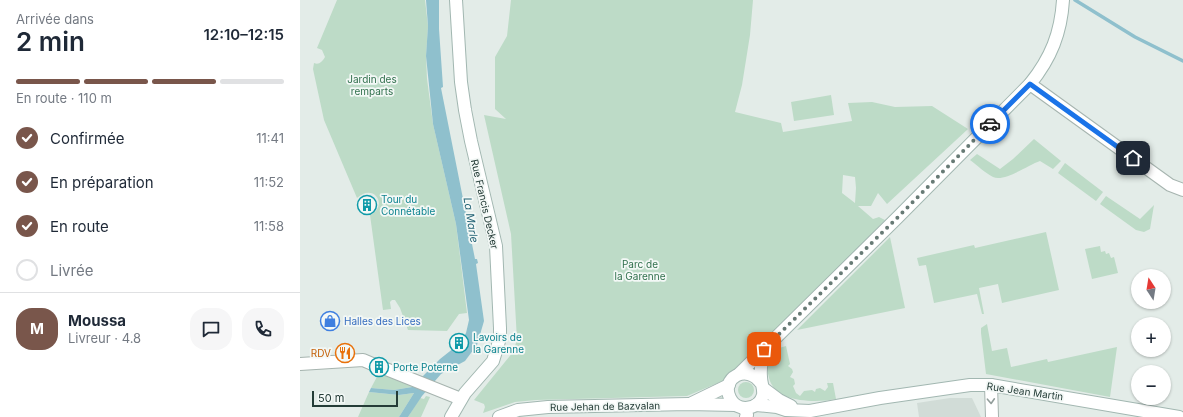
<!DOCTYPE html>
<html lang="fr">
<meta charset="utf-8">
<style>
body{margin:0;font-family:Inter,sans-serif;background:#f6f6f7;color:#1f2937;height:100vh;display:flex;flex-direction:column;font-size:15px;white-space:nowrap}
*{box-sizing:border-box;margin:0}
p{font-size:13px;color:#747a83}
.icon{flex:none;width:22px;height:22px;fill:none;stroke:currentColor;stroke-width:2;stroke-linecap:round;stroke-linejoin:round}
.map{position:relative;flex:1;overflow:hidden}
.side{display:flex;flex-direction:column;background:#fff;width:300px}
.side>*{flex:none}
.needle{width:26px;rotate:348deg}
.buttons{position:absolute;left:831px;top:269px;display:grid;gap:8px}
.buttons a{display:grid;place-items:center;width:40px;height:40px;border-radius:50%;background:#fff;box-shadow:0 1px 3px #0004;font-size:20px}
.scale{position:absolute;left:12px;bottom:10px;width:86px;box-sizing:border-box;padding-left:4px;border:2px solid #243c37;border-top:0;font-size:11px;line-height:14px;white-space:nowrap;color:#243c37;-webkit-text-stroke:3px #f3f8f6;paint-order:stroke}
.pin{position:absolute;display:grid;place-items:center;width:34px;height:34px;color:#fff;margin:-17px;border-radius:8px;box-shadow:0 2px 6px #0006}
.courier{position:absolute;display:grid;place-items:center;width:40px;height:40px;margin:-20px;border:3px solid #1a73e8;border-radius:50%;background:#fff;color:#222;box-shadow:0 1px 5px #0007}
.summary em{font-style:normal;font-weight:600}
.summary div{display:flex;flex-direction:column-reverse}
.summary{display:flex;align-items:center;justify-content:space-between;height:68px;padding:0 16px}
h1{font-size:26px;font-weight:600;line-height:30px}
.bar{display:grid;grid-template-columns:repeat(4,1fr);gap:6px 4px;align-content:center;height:48px;padding:0 16px}
.bar i{height:5px;border-radius:3px;background:#e0e1e3}
.bar .on{background:#79564b}
.bar p{grid-column:span 4}
.line{display:flex;align-items:center;gap:10px;padding:0 16px;border-top:1px solid #e0e1e3}
.line div{flex:1}
.round{display:grid;place-items:center;flex:none;width:42px;height:42px;border-radius:16px;background:#f6f6f7}
ol{padding:0 16px;list-style:none}
li{display:flex;align-items:center;gap:12px;height:44px}
li p{margin-inline-start:auto}
li .icon{padding:4px;border-radius:50%;background:#79564b;color:#fff;stroke-width:4}
li:last-child{color:#747a83}
li i{width:22px;height:22px;border:2px solid #e0e1e3;border-radius:50%}
main{display:flex;flex:1;min-height:0}
.map>svg:first-child{display:block}
</style>
<main>
<section class="side">
<div class="summary"><div><h1>2 min</h1><p>Arrivée dans</p></div><em>12:10–12:15</em></div>
<div class="bar"><i class="on"></i><i class="on"></i><i class="on"></i><i></i><p>En route · 110 m</p></div>
<ol>
<li><svg class="icon" aria-label="check" viewBox="0 0 24 24"><path d="M5 12l5 5 9-10"/></svg>Confirmée<p>11:41</p></li>
<li><svg class="icon" aria-label="check" viewBox="0 0 24 24"><path d="M5 12l5 5 9-10"/></svg>En préparation<p>11:52</p></li>
<li><svg class="icon" aria-label="check" viewBox="0 0 24 24"><path d="M5 12l5 5 9-10"/></svg>En route<p>11:58</p></li>
<li><i></i>Livrée</li>
</ol>
<div class="line" style="height:72px"><b class="round" style="background:#79564b;color:#fff">M</b><div><b>Moussa</b><p>Livreur · 4.8</p></div><a class="round"><svg class="icon" aria-label="chat" viewBox="0 0 24 24"><path d="M4 5h16v11H9l-5 4z"/></svg></a><a class="round"><svg class="icon" aria-label="phone" viewBox="0 0 24 24"><path d="M5 4h4l2 5-3 2q2 4 5 5l2-3 5 2v4C11 20 4 13 5 4z"/></svg></a></div>
</section>
<div class="map">
<svg width="883" height="417" viewBox="0 0 883 417">
<rect width="100%" height="100%" fill="#e3ece8"/>
<!-- built -->
<polygon fill="#d1dcd7" points="650,398 672,398 681,417 619,417 617,403"/>
<!-- green -->
<g fill="#bddbc7" fill-rule="evenodd">
<path d="M37,0h88l3,26 -2,30 1,23 6,45 23,100 11,89 -8,1 -12,17 -39,-1 -8,-22 -5,-8h-3l-2,2 1,7 -8,1 -13,-95c19,-9 4,-33 -13,-17l-33,-78 -11,-51 1,-6c5,2 8,-1 11,-6l-3,-7 -5,-2z"/>
<path d="M211,0h242l-3,35 -8,50 -7,27 46,11 2,9 69,-11 -4,-18 24,-1 23,5 37,-1 36,23 -81,75 -9,-11 -7,13h-13l15,13 6,-2 6,3 -153,157 -45,19 -151,4 -21,2 -32,11 2,-6 -1,-3 -10,-4 39,-48 4,-12 -6,-106 -27,-119 22,4 -11,-10v-52l12,-21zM543,175l12,2 1,11 -1,15 -13,-10z"/>
<polygon points="531,95 534,115 494,121 491,102"/>
<path d="M734,139l27,22 -8,8 -13,-8c-12,4 -35,21 -47,16 -8,-4 -16,-12 -23,-17l7,-6 23,15 13,-10z"/>
<polygon points="765,163 803,192 796,201 758,173"/>
<polygon points="806,196 840,219 854,205 850,229 844,232 836,230 800,204"/>
<polygon points="746,232 759,290 702,303 698,284 679,288 684,314 682,314 677,294 634,303 626,265 619,266 617,258 674,245 675,248"/>
<polygon points="590,237 605,308 497,330"/>
<polygon points="800,246 801,252 805,251 806,254 809,253 811,258 814,257 818,273 792,279 785,249"/>
<polygon points="687,324 692,351 707,348 711,367 747,359 748,362 817,347 810,397 686,374 681,333 681,328"/>
<path d="M486,346l4,18 -2,2 4,3 1,3 -3,5 4,2 1,5 -2,2 3,7 4,3 4,-5 8,-1 3,2 1,-3 4,-1 5,3 3,-4 -1,-4h6l3,16c-20,4 -61,4 -67,-21 -4,-13 1,-21 10,-30z"/>
<polygon points="80,371 114,384 112,387 94,390 71,388"/>
<circle cx="446" cy="390" r="8"/>
<polygon points="69,392 99,395 114,393 99,417 58,417"/>
<polygon points="126,396 130,397 121,417 108,417 120,398 124,399"/>
</g>
<!-- water -->
<polygon fill="#8fc0cd" points="126,0 139,0 139,29 143,87 141,88 175,259 177,259 178,263 176,264 184,321 177,345 165,361 141,374 122,396 108,417 99,417 114,393 99,395 69,392 71,388 94,390 112,387 140,359 159,344 166,333 169,320 156,224 133,124 126,56 128,26"/>
<g fill="none" stroke-linecap="round" stroke-linejoin="round">
<!-- stream -->
<polyline stroke="#8fc0cd" stroke-width="3.5" points="775,0 835,37 883,61"/>
<!-- street casing -->
<g stroke="#a6b4af" stroke-width="14">
<g id="street">
<polyline points="730,84 870,185 883,190"/>
<polyline points="0,364 63,360 77,366"/>
<polyline points="81,367 161,399"/>
<polyline points="691,385 692,417"/>
<polyline points="445,408 447,415 446,417"/>
</g>
</g>
<!-- secondary casing -->
<g stroke="#a2b7b1" stroke-width="14">
<g id="secondary">
<path d="M439,374l159,-157 132,-133c21,-26 31,-51 33,-84"/>
<path d="M461,383c-14,-20 -41,-5 -31,15 7,15 29,12 33,-3 1,-6 -2,-12 -2,-18 -1,-10 1,-19 3,-28"/>
<polyline points="463,388 479,400 491,406"/>
<polyline points="392,403 429,385"/>
<polyline points="456,405 477,407 486,410 510,411 580,398 670,385 691,385 879,417"/>
<polyline points="151,417 165,393 193,361 200,338 200,328 196,246 171,141 165,110 161,82 156,0"/>
<polyline points="199,417 218,410 248,407 388,404 435,405"/>
</g>
</g>
<!-- street -->
<use href="#street" stroke="#fff" stroke-width="12"/>
<!-- secondary -->
<use href="#secondary" stroke="#fff" stroke-width="12"/>
</g>
<!-- one-way arrows -->
<defs><path id="oneway-chevron" d="M-2-3.5L2.5 0L-2 3.5" fill="none" stroke-width="1.6" stroke-linecap="round" stroke-linejoin="round"/></defs>
<use stroke="#929e9b" href="#oneway-chevron" transform="translate(691 401) rotate(87)"/>
<g fill="none" stroke-linecap="round" stroke-linejoin="round">
<!-- done -->
<polyline stroke="#677a75" stroke-width="4" stroke-dasharray="0 7.2" points="464,349 598,217 690,124"/>
<!-- route -->
<polyline stroke="#1a73e8" stroke-width="5" points="690,124 730,84 833,158"/>
</g>
<!-- icons -->
<defs>
<g id="building-ring" transform="scale(1)"><circle r="9.5" fill="#f3f8f6" stroke="#0f9aa8" stroke-width="1.5"/><path d="M-4-6H4V6H1V3H-1V6H-4ZM-2.5-4.3h1.7v1.8h-1.7ZM.8-4.3h1.7v1.8H.8ZM-2.5-1h1.7V.8h-1.7ZM.8-1h1.7V.8H.8Z" fill="#0f9aa8"/></g>
<g id="shop-ring" transform="scale(1)"><circle r="9.5" fill="#f3f8f6" stroke="#3f7fe0" stroke-width="1.5"/><path d="M-5-2.5h2.3a2.7 3.5 0 0 1 5.4 0H5L5.5 6h-11ZM-1.5-2.5h3a1.5 2.3 0 0 0-3 0Z" fill="#3f7fe0"/></g>
<g id="restaurant-ring" transform="scale(1)"><circle r="9.5" fill="#f3f8f6" stroke="#e8710a" stroke-width="1.5"/><path d="M-5-6h1v4h1v-4h1v4h1v-4h1v5L-1.5 .5V6h-2V.5L-5-1ZM5-6V6H3V1.5H1.5Q1.5-4 5-6Z" fill="#e8710a"/></g>
</defs>
<g fill-rule="evenodd">
<use href="#building-ring" x="67" y="205"/>
<use href="#shop-ring" x="30" y="321"/>
<use href="#building-ring" x="159" y="343"/>
<use href="#restaurant-ring" x="45" y="353"/>
<use href="#building-ring" x="79" y="367"/>
</g>
<g text-anchor="middle" stroke-width="3.5" stroke-linejoin="round" paint-order="stroke">
<!-- park labels -->
<g font-size="10" fill="#31704d" stroke="#f3f8f6">
<text x="72" y="83">Jardin des<tspan x="72" dy="12">remparts</tspan></text>
<text x="340" y="268">Parc de<tspan x="340" dy="12">la Garenne</tspan></text>
</g>
<!-- culture labels -->
<g font-size="10" fill="#0d838f" stroke="#f3f8f6" text-anchor="start">
<text x="81" y="203">Tour du<tspan x="81" dy="12">Connétable</tspan></text>
<text x="173" y="341">Lavoirs de<tspan x="173" dy="12">la Garenne</tspan></text>
<text x="93" y="371">Porte Poterne</text>
</g>
<!-- street labels -->
<g font-size="10" fill="#243c37" stroke="#f3f8f6">
<text transform="translate(185 204) rotate(77)" y="4">Rue Francis Decker</text>
<text transform="translate(725 391) rotate(8)" y="4">Rue Jean Martin</text>
<text transform="translate(305 406) rotate(-1)" y="4">Rue Jehan de Bazvalan</text>
</g>
<!-- shop labels -->
<g font-size="10" fill="#366cbe" stroke="#f3f8f6" text-anchor="start">
<text x="44" y="325">Halles des Lices</text>
</g>
<!-- food labels -->
<g font-size="10" fill="#c56008" stroke="#f3f8f6" text-anchor="end">
<text x="31" y="357">RDV</text>
</g>
<!-- water labels -->
<g font-size="11" font-style="italic" fill="#226274" stroke="#f3f8f6">
<text transform="translate(171 220) rotate(81)" y="4">La Marle</text>
</g>
</g>
</svg>
<div class="buttons">
<a><svg class="needle" viewBox="-14 -14 28 28"><path d="M0-13l5 13h-10z" fill="#e53935"/><path d="M0 13l5-13h-10z" fill="#747a83"/></svg></a>
<a>+</a>
<a>−</a>
</div>
<div class="scale">50 m</div>
<div class="pin" style="left:464px;top:349px;background:#ea580c"><svg class="icon" aria-label="bag" viewBox="0 0 24 24"><path d="M5 8h14l-1 12H6zM9 8a3 3 0 0 1 6 0"/></svg></div>
<div class="pin" style="left:833px;top:158px;background:#1f2937"><svg class="icon" aria-label="home" viewBox="0 0 24 24"><path d="M3 11l9-7 9 7M6 9v11h12V9"/></svg></div>
<div class="courier" style="left:690px;top:124px"><svg class="icon" aria-label="car" viewBox="0 0 24 24"><path d="M5 17H2v-5l4-1 3-4h7l3 4 3 1v5h-3M9 17h6M6 11h13"/><circle cx="7" cy="17" r="2"/><circle cx="17" cy="17" r="2"/></svg></div>
</div>
</main>
